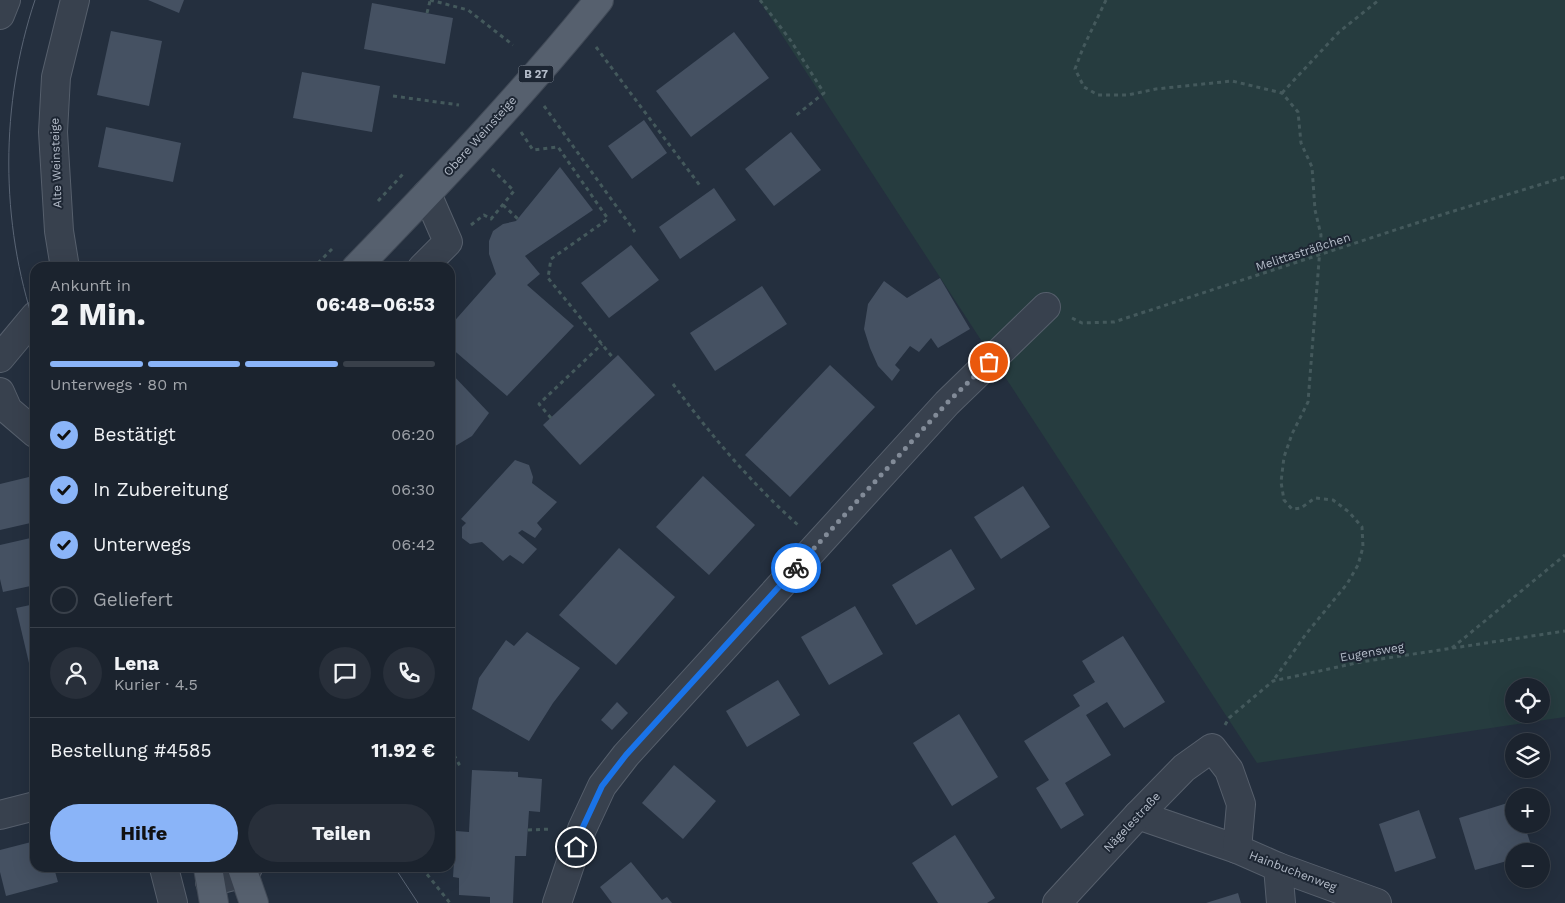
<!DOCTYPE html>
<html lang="de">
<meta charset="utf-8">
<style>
body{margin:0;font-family:"Work Sans",sans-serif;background:#282f3a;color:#f1f3f6;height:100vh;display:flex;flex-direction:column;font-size:19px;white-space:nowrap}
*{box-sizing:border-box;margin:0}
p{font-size:16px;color:#a0a4aa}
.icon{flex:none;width:28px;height:28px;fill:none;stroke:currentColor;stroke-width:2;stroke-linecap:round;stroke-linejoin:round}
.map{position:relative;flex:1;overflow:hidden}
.details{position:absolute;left:30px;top:262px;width:425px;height:610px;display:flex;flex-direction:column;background:#1b232e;border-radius:15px;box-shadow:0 5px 20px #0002,0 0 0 1px #39404a}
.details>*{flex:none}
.fabs{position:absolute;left:1505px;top:678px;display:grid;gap:10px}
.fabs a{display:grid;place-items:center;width:45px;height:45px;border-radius:50%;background:#1b232e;box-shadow:0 5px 20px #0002,0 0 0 1px #39404a;font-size:25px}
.pin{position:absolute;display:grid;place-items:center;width:42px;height:42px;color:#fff;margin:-21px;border:2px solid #fff;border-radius:50%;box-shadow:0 1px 5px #0007}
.courier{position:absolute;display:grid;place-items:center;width:50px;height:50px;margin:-25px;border:4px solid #1a73e8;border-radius:50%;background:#fff;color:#222;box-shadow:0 1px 6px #0007}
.headline em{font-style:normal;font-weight:700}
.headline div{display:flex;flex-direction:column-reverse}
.headline{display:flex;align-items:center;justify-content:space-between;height:85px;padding:0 20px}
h1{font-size:32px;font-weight:700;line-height:38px}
.bar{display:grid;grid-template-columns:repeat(4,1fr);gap:8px 5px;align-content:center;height:60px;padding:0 20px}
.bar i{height:6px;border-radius:4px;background:#39404a}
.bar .active{background:#8ab4f8}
.bar p{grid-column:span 4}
.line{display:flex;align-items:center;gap:12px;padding:0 20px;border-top:1px solid #39404a}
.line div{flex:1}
.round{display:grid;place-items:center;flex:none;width:52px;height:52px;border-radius:26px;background:#282f3a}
ol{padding:0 20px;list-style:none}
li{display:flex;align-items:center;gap:15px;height:55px}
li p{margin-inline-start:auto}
li .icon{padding:5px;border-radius:50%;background:#8ab4f8;color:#111;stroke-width:4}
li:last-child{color:#a0a4aa}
li i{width:28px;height:28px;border:2px solid #39404a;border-radius:50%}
.primary-button{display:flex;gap:10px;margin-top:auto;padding:10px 20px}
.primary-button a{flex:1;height:58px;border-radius:30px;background:#8ab4f8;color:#111;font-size:20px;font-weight:700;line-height:58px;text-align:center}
.primary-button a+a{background:#282f3a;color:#f1f3f6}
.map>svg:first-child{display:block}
</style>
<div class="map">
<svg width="1565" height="903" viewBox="0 0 1565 903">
<rect width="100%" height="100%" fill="#242f3e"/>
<!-- green -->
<path fill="#263c3f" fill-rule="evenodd" d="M759,0h806v717l-308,46zM1514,686h27v28h-27z"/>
<!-- building -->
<g fill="#455162">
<polygon points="148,0 184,0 179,13"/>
<polygon points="372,3 453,18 445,64 364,49"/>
<polygon points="111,31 162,41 149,106 97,95"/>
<polygon points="734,32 769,78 691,137 656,91"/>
<polygon points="302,72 380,86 372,132 293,118"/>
<polygon points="644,120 667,153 632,179 608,146"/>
<polygon points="106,127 181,143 173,182 98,167"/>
<polygon points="791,132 821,170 774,206 745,169"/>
<polygon points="560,167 593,210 525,256 540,274 527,285 574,326 507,396 450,347 450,326 496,274 489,254 489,241 493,231 503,224 516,221"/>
<polygon points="714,188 736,220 680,259 659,227"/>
<polygon points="631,245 659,280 609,318 581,283"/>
<polygon points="940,278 970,329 938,348 931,338 919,352 910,346 895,365 900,370 892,381 878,366 870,348 864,329 868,304 884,281 907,298"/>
<polygon points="762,286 787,324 715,371 690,333"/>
<polygon points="618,355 655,395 580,465 543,425"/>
<polygon points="830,365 875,407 790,497 745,455"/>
<polygon points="450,372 489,413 472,436 452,448 450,446"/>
<polygon points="515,460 529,465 533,477 532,483 557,502 537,523 542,529 535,538 522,530 518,533 537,549 523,564 510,555 503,561 482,542 470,544 462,538 462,527 466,523 461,519"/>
<polygon points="33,476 35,488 35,522 0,530 0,484"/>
<polygon points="703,476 755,525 709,575 656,527"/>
<polygon points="1023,486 1050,527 1001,559 974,517"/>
<polygon points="35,537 35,585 3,592 0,579 0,545"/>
<polygon points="619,548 675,597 616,665 559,615"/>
<polygon points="951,549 975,589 916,625 892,585"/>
<polygon points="35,604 35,661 29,663 16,608"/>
<polygon points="855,606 883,654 829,685 801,637"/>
<polygon points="527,632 580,668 553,703 529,741 472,709 479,678 506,640 514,646"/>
<polygon points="1123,636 1165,702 1124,728 1107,702 1086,715 1111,755 1065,783 1084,815 1061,829 1036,788 1049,780 1024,741 1080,706 1073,695 1095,682 1082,661"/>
<polygon points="778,680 800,715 747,747 726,711"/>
<polygon points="617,702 628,713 612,730 601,720"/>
<polygon points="959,714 998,777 952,806 913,743"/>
<polygon points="674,765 716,801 683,839 642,803"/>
<polygon points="472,770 518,772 518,777 542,779 540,812 529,811 526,856 515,856 513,903 490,903 490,897 459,895 459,878 453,877 456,831 469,832"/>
<polygon points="1514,801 1514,824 1524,824 1533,851 1514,851 1514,859 1475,870 1459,818"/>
<polygon points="1419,810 1436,858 1395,872 1379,824"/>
<polygon points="955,835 995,898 987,903 938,903 912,863"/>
<polygon points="35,841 35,868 54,868 58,882 6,896 0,872 0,850"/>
<polygon points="631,862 662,900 667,897 672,903 612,903 600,887"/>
<polygon points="1238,893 1241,903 1206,903"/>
</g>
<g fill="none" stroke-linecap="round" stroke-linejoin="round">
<!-- minor casing -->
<g stroke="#565f6c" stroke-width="30">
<g id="minor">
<polyline points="0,15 6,0"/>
<polyline points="65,268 59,231 53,132 56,77 75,0"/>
<polyline points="422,268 448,242 427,194"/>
<polyline points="0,358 35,316"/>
<polyline points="0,392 8,410 35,433"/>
<polyline points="0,815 35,806"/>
<polyline points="1138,815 1237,849 1278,867 1377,903"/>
<polyline points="1278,867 1281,903"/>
<polyline points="164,868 173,903"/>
<polyline points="210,882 245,873 248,868"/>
<polyline points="557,903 582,829 602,786 626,755 947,403 1046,307"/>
<polyline points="1057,903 1138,815 1184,768 1212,748 1229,770 1241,804 1237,849"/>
</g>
</g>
<!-- major casing -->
<g stroke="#414a57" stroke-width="30">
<g id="major">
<path d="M356,268c84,-87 167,-174 243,-268"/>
<polyline points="208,868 214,903"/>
<polyline points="242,868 254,903"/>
</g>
</g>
<!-- path -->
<g stroke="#44595c" stroke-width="3" stroke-dasharray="4 4" stroke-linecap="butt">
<polyline points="430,0 468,10 513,45"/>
<polyline points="760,0 791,41 824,93 794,117"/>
<polyline points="1106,0 1083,48 1075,69 1084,87 1098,95 1128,95 1156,89 1232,81 1282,93 1298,112 1301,143 1312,167 1315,210 1321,235 1308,402 1292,434 1284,457 1281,482 1284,500 1292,509 1301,508 1315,498 1333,500 1349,512 1362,527 1363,547 1358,565 1347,584 1306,634 1273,681"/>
<polyline points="427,13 430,1"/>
<polyline points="596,47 701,187"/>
<polyline points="1282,93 1339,32 1379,0"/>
<polyline points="393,96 459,105"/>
<polyline points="544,106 635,232"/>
<polyline points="521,132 533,150 558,147 608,219 551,259 548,278 614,359"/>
<polyline points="378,201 403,174"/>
<polyline points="503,205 518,219"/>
<polyline points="471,225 484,215 491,219 514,191 490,167"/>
<polyline points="303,268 316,265 334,247"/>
<polyline points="1072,318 1082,323 1114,322 1444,214 1565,177"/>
<path d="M673,384c37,50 78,99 125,141"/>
<polyline points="551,418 539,404 602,344"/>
<polyline points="1452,648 1565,555"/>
<polyline points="1225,725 1229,718 1273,681 1361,662 1565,631"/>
<polyline points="450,748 459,764 450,769"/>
<polyline points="528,830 552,829"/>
<polyline points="422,868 450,903"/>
</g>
<!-- minor -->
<use href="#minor" stroke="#38414e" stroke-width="28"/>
<!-- major -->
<use href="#major" stroke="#56606e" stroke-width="28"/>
<!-- tram -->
<g stroke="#5a6575" stroke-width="1">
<path d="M35,326c-35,-104 -35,-222 0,-326"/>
<polyline points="395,868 418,903"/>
</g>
</g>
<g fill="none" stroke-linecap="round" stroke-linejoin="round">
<!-- done -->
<polyline stroke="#828b98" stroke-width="5" stroke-dasharray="0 9" points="796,568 947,403 989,362"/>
<!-- route -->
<polyline stroke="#1a73e8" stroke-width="6" points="576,847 582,829 602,786 626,755 796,568"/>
</g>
<g text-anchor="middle" stroke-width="4" stroke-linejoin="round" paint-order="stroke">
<!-- shield labels -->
<rect fill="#1d2633" stroke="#878f9c" stroke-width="1" x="518.5" y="65.5" width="35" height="17" rx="4"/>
<g font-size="11" font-weight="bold" fill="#b4bcc9">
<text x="536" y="78">B 27</text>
</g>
<!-- street labels -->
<g font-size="12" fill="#b4bcc9" stroke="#1d2633">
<text transform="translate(480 136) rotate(-48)" y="4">Obere Weinsteige</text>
<text transform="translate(56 163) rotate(-92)" y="4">Alte Weinsteige</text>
<text transform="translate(1303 252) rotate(-18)" y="4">Melittasträßchen</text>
<text transform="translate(1372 652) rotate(-10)" y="4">Eugensweg</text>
<text transform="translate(1132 822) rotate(-47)" y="4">Nägelestraße</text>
<text transform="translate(1293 871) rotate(21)" y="4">Hainbuchenweg</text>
</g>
</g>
</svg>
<div class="fabs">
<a><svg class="icon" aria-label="locate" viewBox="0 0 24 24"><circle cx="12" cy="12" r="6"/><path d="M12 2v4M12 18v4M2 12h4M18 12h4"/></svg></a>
<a><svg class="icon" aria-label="layers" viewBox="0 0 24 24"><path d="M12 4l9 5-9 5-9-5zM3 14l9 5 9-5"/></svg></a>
<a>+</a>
<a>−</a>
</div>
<div class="pin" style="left:989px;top:362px;background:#ea580c"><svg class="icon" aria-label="bag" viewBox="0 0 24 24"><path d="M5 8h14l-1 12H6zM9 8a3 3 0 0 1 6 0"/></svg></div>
<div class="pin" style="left:576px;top:847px;background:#1f2937"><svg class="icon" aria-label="home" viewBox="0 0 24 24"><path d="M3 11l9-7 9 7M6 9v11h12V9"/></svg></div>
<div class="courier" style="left:796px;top:568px"><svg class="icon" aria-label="bike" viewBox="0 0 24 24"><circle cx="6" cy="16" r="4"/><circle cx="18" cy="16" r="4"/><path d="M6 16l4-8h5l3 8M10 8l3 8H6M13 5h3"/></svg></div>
<section class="details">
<div class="headline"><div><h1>2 Min.</h1><p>Ankunft in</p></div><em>06:48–06:53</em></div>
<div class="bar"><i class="active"></i><i class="active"></i><i class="active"></i><i></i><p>Unterwegs · 80 m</p></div>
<ol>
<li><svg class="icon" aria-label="check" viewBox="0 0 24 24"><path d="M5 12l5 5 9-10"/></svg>Bestätigt<p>06:20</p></li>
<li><svg class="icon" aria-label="check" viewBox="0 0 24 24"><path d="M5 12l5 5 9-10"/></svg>In Zubereitung<p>06:30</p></li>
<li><svg class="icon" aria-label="check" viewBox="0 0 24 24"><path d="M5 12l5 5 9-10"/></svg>Unterwegs<p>06:42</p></li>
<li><i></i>Geliefert</li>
</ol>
<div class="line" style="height:90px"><a class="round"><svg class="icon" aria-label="person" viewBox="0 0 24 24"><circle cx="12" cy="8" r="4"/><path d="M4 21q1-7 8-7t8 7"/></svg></a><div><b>Lena</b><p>Kurier · 4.5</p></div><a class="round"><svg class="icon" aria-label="chat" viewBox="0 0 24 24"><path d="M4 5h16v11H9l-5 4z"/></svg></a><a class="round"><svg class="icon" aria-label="phone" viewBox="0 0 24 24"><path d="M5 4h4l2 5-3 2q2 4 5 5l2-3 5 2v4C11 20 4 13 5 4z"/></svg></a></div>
<div class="line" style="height:65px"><div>Bestellung #4585</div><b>11.92 €</b></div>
<div class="primary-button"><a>Hilfe</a><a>Teilen</a></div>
</section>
</div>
